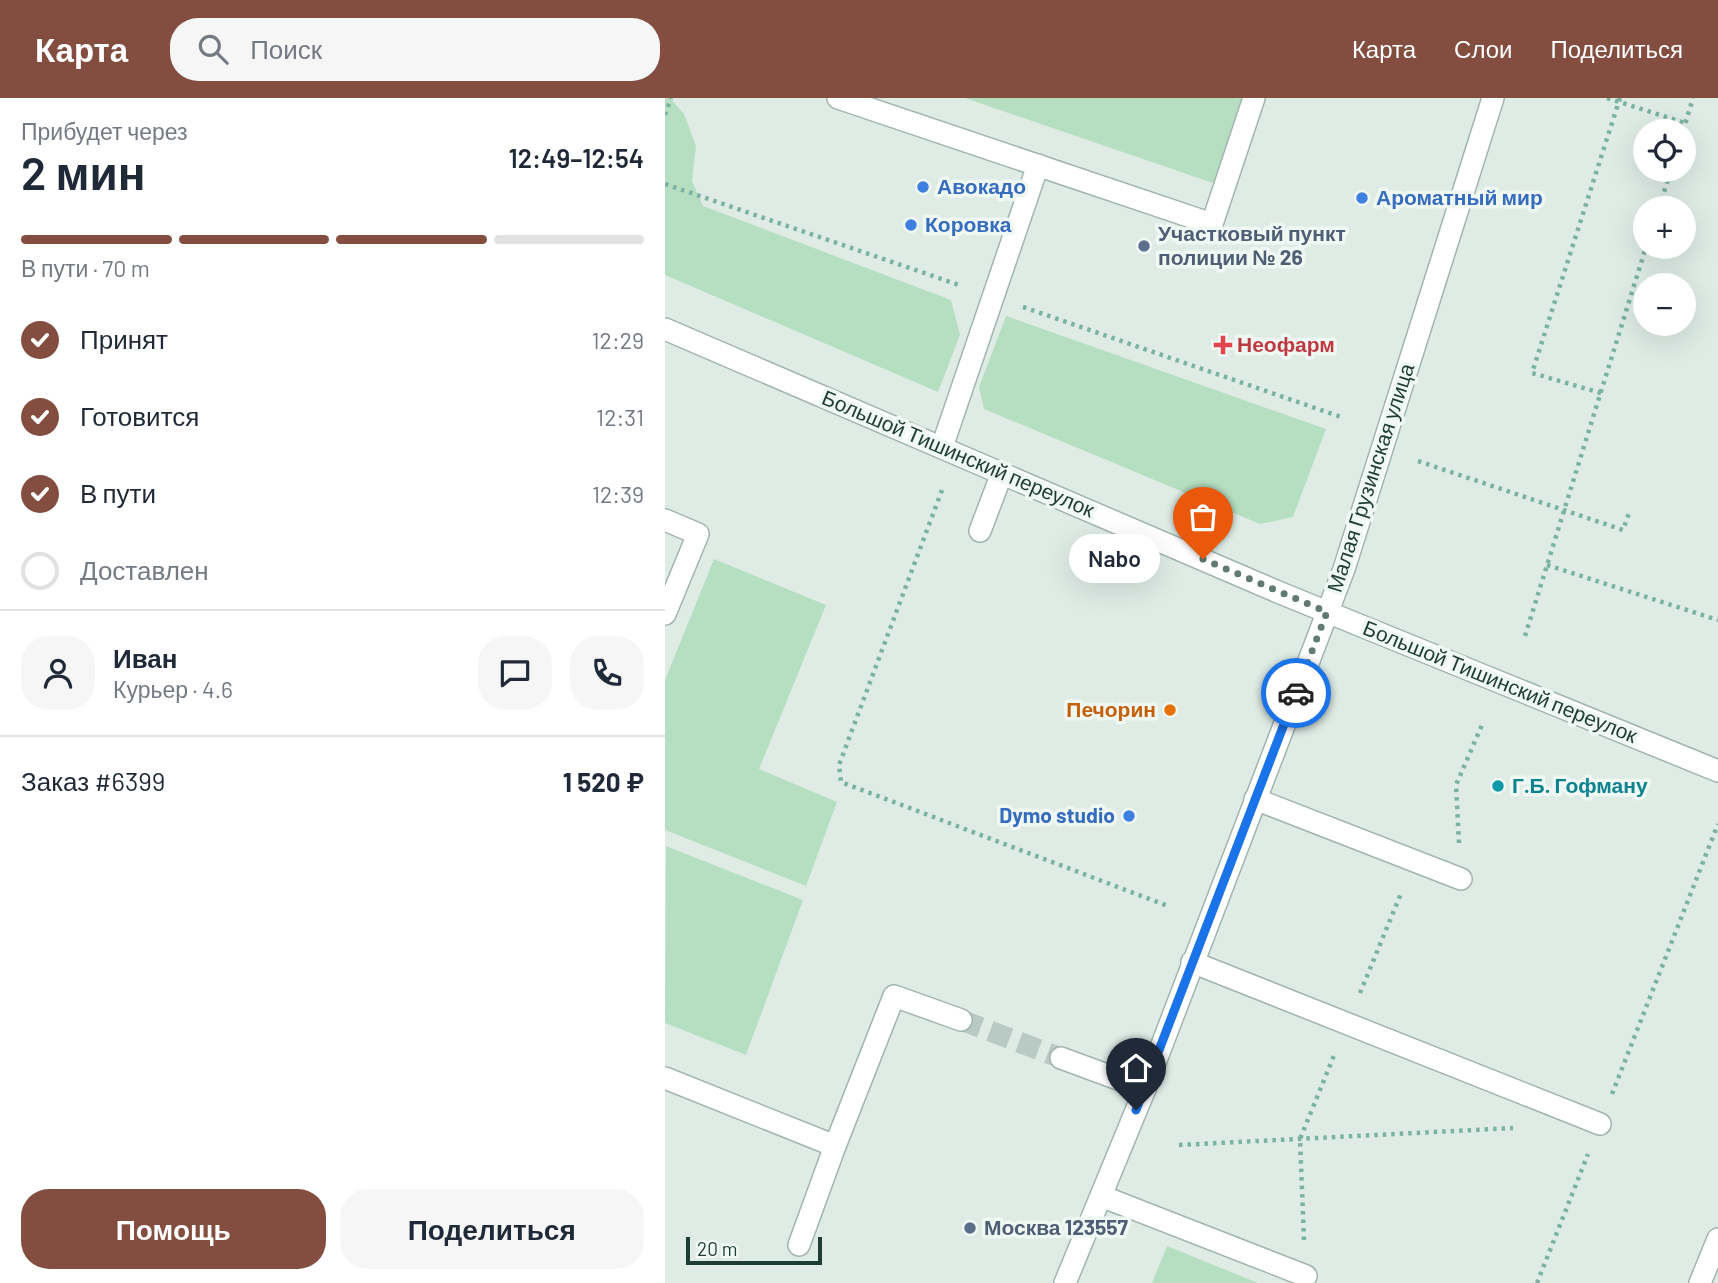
<!DOCTYPE html>
<html lang="ru">
<meta charset="utf-8">
<style>
body{margin:0;font-family:Barlow,sans-serif;background:#f6f6f7;color:#1f2937;height:100vh;display:flex;flex-direction:column;font-size:26px;white-space:nowrap}
*{box-sizing:border-box;margin:0}
p{font-size:23px;color:#747a83}
.icon{flex:none;width:38px;height:38px;fill:none;stroke:currentColor;stroke-width:2;stroke-linecap:round;stroke-linejoin:round}
.map{position:relative;flex:1;overflow:hidden}
.details{display:flex;flex-direction:column;background:#fff;width:665px}
.details>*{flex:none}
.tools{position:absolute;left:968px;top:21px;display:grid;gap:14px}
.tools a{display:grid;place-items:center;width:63px;height:63px;border-radius:50%;background:#fff;box-shadow:0 7px 28px #0002;font-size:35px}
.scale{position:absolute;left:21px;bottom:18px;width:136px;box-sizing:border-box;padding-left:7px;border:4px solid #1f3d36;border-top:0;font-size:19px;line-height:24px;white-space:nowrap;color:#1f3d36;-webkit-text-stroke:5px #f0f8f4;paint-order:stroke}
.pin{position:absolute;display:grid;place-items:center;width:60px;height:60px;color:#fff;margin:-72px -30px;border-radius:50% 50% 50% 0;rotate:-45deg;box-shadow:0 0 7px #0007}
.pin .icon{rotate:45deg}
.courier{position:absolute;display:grid;place-items:center;width:70px;height:70px;margin:-35px;border:5px solid #1a73e8;border-radius:50%;background:#fff;color:#222;box-shadow:0 2px 9px #0007}
.bubble{position:absolute;height:49px;border-radius:24px;background:#fff;box-shadow:0 7px 28px #0002;font-size:23px;font-weight:600;line-height:49px;text-align:center}
.overview em{font-style:normal;font-weight:600}
.overview div{display:flex;flex-direction:column-reverse}
.overview{display:flex;align-items:center;justify-content:space-between;height:119px;padding:0 21px}
h1{font-size:46px;font-weight:600;line-height:52px}
.bar{display:grid;grid-template-columns:repeat(4,1fr);gap:10px 7px;align-content:center;height:84px;padding:0 21px}
.bar i{height:9px;border-radius:5px;background:#e0e1e3}
.bar .selected{background:#834e40}
.bar p{grid-column:span 4}
.line{display:flex;align-items:center;gap:18px;padding:0 21px;border-top:2px solid #e0e1e3}
.line div{flex:1}
.round{display:grid;place-items:center;flex:none;width:74px;height:74px;border-radius:28px;background:#f6f6f7}
ol{padding:0 21px;list-style:none}
li{display:flex;align-items:center;gap:21px;height:77px}
li p{margin-inline-start:auto}
li .icon{padding:7px;border-radius:50%;background:#834e40;color:#fff;stroke-width:4}
li:last-child{color:#747a83}
li i{width:38px;height:38px;border:4px solid #e0e1e3;border-radius:50%}
.action{display:flex;gap:14px;margin-top:auto;padding:14px 21px}
.action a{flex:1;height:80px;border-radius:28px;background:#834e40;color:#fff;font-size:28px;font-weight:600;line-height:80px;text-align:center}
.action a+a{background:#f6f6f7;color:#1f2937}
header{display:flex;align-items:center;gap:42px;box-sizing:border-box;height:98px;padding:0 35px;background:#834e40;color:#fff}
header strong{font-size:33px}
nav{display:flex;gap:38px;margin-inline-start:auto;font-size:24px}
.search{width:490px;height:63px;background:#f6f6f7;display:flex;align-items:center;gap:18px;box-sizing:border-box;padding:0 24px;border-radius:28px;color:#747a83;font-size:26px}
main{display:flex;flex:1;min-height:0}
.map>svg:first-child{display:block}
</style>
<header>
<strong>Карта</strong>
<div class="search"><svg class="icon" aria-label="search" viewBox="0 0 24 24"><circle cx="10" cy="10" r="6"/><path d="M15 15l6 6"/></svg>Поиск</div>
<nav><a>Карта</a><a>Слои</a><a>Поделиться</a></nav>
</header>
<main>
<section class="details">
<div class="overview"><div><h1>2 мин</h1><p>Прибудет через</p></div><em>12:49–12:54</em></div>
<div class="bar"><i class="selected"></i><i class="selected"></i><i class="selected"></i><i></i><p>В пути · 70 m</p></div>
<ol>
<li><svg class="icon" aria-label="check" viewBox="0 0 24 24"><path d="M5 12l5 5 9-10"/></svg>Принят<p>12:29</p></li>
<li><svg class="icon" aria-label="check" viewBox="0 0 24 24"><path d="M5 12l5 5 9-10"/></svg>Готовится<p>12:31</p></li>
<li><svg class="icon" aria-label="check" viewBox="0 0 24 24"><path d="M5 12l5 5 9-10"/></svg>В пути<p>12:39</p></li>
<li><i></i>Доставлен</li>
</ol>
<div class="line" style="height:126px"><a class="round"><svg class="icon" aria-label="person" viewBox="0 0 24 24"><circle cx="12" cy="8" r="4"/><path d="M4 21q1-7 8-7t8 7"/></svg></a><div><b>Иван</b><p>Курьер · 4.6</p></div><a class="round"><svg class="icon" aria-label="chat" viewBox="0 0 24 24"><path d="M4 5h16v11H9l-5 4z"/></svg></a><a class="round"><svg class="icon" aria-label="phone" viewBox="0 0 24 24"><path d="M5 4h4l2 5-3 2q2 4 5 5l2-3 5 2v4C11 20 4 13 5 4z"/></svg></a></div>
<div class="line" style="height:91px"><div>Заказ #6399</div><b>1 520 ₽</b></div>
<div class="action"><a>Помощь</a><a>Поделиться</a></div>
</section>
<div class="map">
<svg width="1053" height="1185" viewBox="0 0 1053 1185">
<rect width="100%" height="100%" fill="#dfece6"/>
<!-- green -->
<g fill="#b6dfc2">
<polygon points="0,0 5,0 19,16 31,48 27,83 38,108 286,202 295,237 273,294 0,177"/>
<polygon points="300,0 579,0 551,86"/>
<polygon points="341,218 661,331 628,419 595,426 319,311 314,289"/>
<polygon points="49,461 161,507 94,671 172,704 141,788 0,732 0,582"/>
<polygon points="1,748 138,802 81,957 0,925"/>
<polygon points="502,1148 593,1185 487,1185"/>
</g>
<g fill="none" stroke-linecap="round" stroke-linejoin="round">
<!-- minor-tunnel -->
<polyline stroke="#b9c9c3" stroke-width="21" stroke-dasharray="21 10" stroke-linecap="butt" points="296,922 396,960"/>
<!-- minor casing -->
<g stroke="#a2b4ae" stroke-width="24">
<g id="minor">
<polyline points="173,0 547,126 589,0"/>
<polyline points="0,231 613,494 1053,673"/>
<polyline points="277,349 373,67"/>
<polyline points="0,422 33,436 0,516"/>
<polyline points="315,433 337,375"/>
<polyline points="590,701 796,781"/>
<polyline points="527,864 935,1026"/>
<polyline points="396,960 480,991"/>
<polyline points="0,980 170,1048 229,898 296,922"/>
<polyline points="436,1098 641,1178"/>
<polyline points="134,1147 170,1048"/>
<polyline points="400,1185 480,991 679,471 828,0"/>
<polyline points="1035,1185 1053,1141"/>
</g>
</g>
<!-- path -->
<g stroke="#7cb2a3" stroke-width="4.5" stroke-dasharray="3.5 5" stroke-linecap="butt">
<polyline points="942,0 1020,25"/>
<polyline points="0,17 6,0"/>
<polyline points="1018,33 1028,0"/>
<polyline points="0,86 297,188"/>
<polyline points="994,110 1006,72"/>
<polyline points="358,209 679,320"/>
<polyline points="936,295 867,275 955,0"/>
<polyline points="753,363 958,432 964,415"/>
<polyline points="277,392 174,667 176,684 503,808"/>
<polyline points="882,467 1053,522"/>
<polyline points="860,538 981,149"/>
<polyline points="794,745 791,687 817,627"/>
<polyline points="695,895 737,793"/>
<polyline points="947,996 1053,726"/>
<polyline points="514,1047 848,1030"/>
<polyline points="639,1142 635,1041 670,955"/>
<polyline points="872,1185 923,1056"/>
</g>
<!-- minor -->
<use href="#minor" stroke="#fff" stroke-width="21"/>
</g>
<g fill="none" stroke-linecap="round" stroke-linejoin="round">
<!-- done -->
<polyline stroke="#627a74" stroke-width="7" stroke-dasharray="0 12.6" points="538,461 662,514 631,595"/>
<!-- route -->
<polyline stroke="#1a73e8" stroke-width="9" points="471,1012 631,595"/>
</g>
<!-- markers -->
<g fill="#3f7fe0" stroke="#f0f8f4" stroke-width="2.5">
<circle cx="258" cy="89" r="7"/>
<circle cx="697" cy="100" r="7"/>
<circle cx="246" cy="127" r="7"/>
<circle cx="464" cy="718" r="7"/>
</g>
<g fill="#5c6f8a" stroke="#f0f8f4" stroke-width="2.5">
<circle cx="479" cy="148" r="7"/>
<circle cx="305" cy="1130" r="7"/>
</g>
<path fill="#e0444e" stroke="#f0f8f4" stroke-width="2.5" d="M554.5 236.5h7v7h7v7h-7v7h-7v-7h-7v-7h7z"/>
<circle fill="#e8710a" stroke="#f0f8f4" stroke-width="2.5" cx="505" cy="612" r="7"/>
<circle fill="#0f9aa8" stroke="#f0f8f4" stroke-width="2.5" cx="833" cy="688" r="7"/>
<g text-anchor="middle" stroke-width="7" stroke-linejoin="round" paint-order="stroke">
<!-- shop labels -->
<g font-size="21" font-weight="bold" fill="#366cbe" stroke="#f0f8f4" text-anchor="start">
<text x="272" y="96">Авокадо</text>
<text x="711" y="107">Ароматный мир</text>
<text x="260" y="134">Коровка</text>
<text x="450" y="725" text-anchor="end">Dymo studio</text>
</g>
<!-- service labels -->
<g font-size="21" font-weight="bold" fill="#4e5e75" stroke="#f0f8f4" text-anchor="start">
<text x="493" y="143">Участковый пункт<tspan x="493" dy="24">полиции № 26</tspan></text>
<text x="319" y="1137">Москва 123557</text>
</g>
<!-- health labels -->
<g font-size="21" font-weight="bold" fill="#be3a42" stroke="#f0f8f4" text-anchor="start">
<text x="572" y="254">Неофарм</text>
</g>
<!-- street labels -->
<g font-size="21" fill="#1f3d36" stroke="#f0f8f4">
<text transform="translate(293 356) rotate(23)" y="7">Большой Тишинский переулок</text>
<text transform="translate(706 380) rotate(-72)" y="7">Малая Грузинская улица</text>
<text transform="translate(835 584) rotate(22)" y="7">Большой Тишинский переулок</text>
</g>
<!-- food labels -->
<g font-size="21" font-weight="bold" fill="#c56008" stroke="#f0f8f4" text-anchor="end">
<text x="491" y="619">Печорин</text>
</g>
<!-- culture labels -->
<g font-size="21" font-weight="bold" fill="#0d838f" stroke="#f0f8f4" text-anchor="start">
<text x="847" y="695">Г.Б. Гофману</text>
</g>
</g>
</svg>
<div class="tools">
<a><svg class="icon" aria-label="locate" viewBox="0 0 24 24"><circle cx="12" cy="12" r="6"/><path d="M12 2v4M12 18v4M2 12h4M18 12h4"/></svg></a>
<a>+</a>
<a>−</a>
</div>
<div class="scale">20 m</div>
<div class="pin" style="left:538px;top:461px;background:#ea580c"><svg class="icon" aria-label="bag" viewBox="0 0 24 24"><path d="M5 8h14l-1 12H6zM9 8a3 3 0 0 1 6 0"/></svg></div>
<div class="pin" style="left:471px;top:1012px;background:#1f2937"><svg class="icon" aria-label="home" viewBox="0 0 24 24"><path d="M3 11l9-7 9 7M6 9v11h12V9"/></svg></div>
<div class="courier" style="left:631px;top:595px"><svg class="icon" aria-label="car" viewBox="0 0 24 24"><path d="M5 17H2v-5l4-1 3-4h7l3 4 3 1v5h-3M9 17h6M6 11h13"/><circle cx="7" cy="17" r="2"/><circle cx="17" cy="17" r="2"/></svg></div>
<div class="bubble" style="left:404px;top:436px;width:91px">Nabo</div>
</div>
</main>
